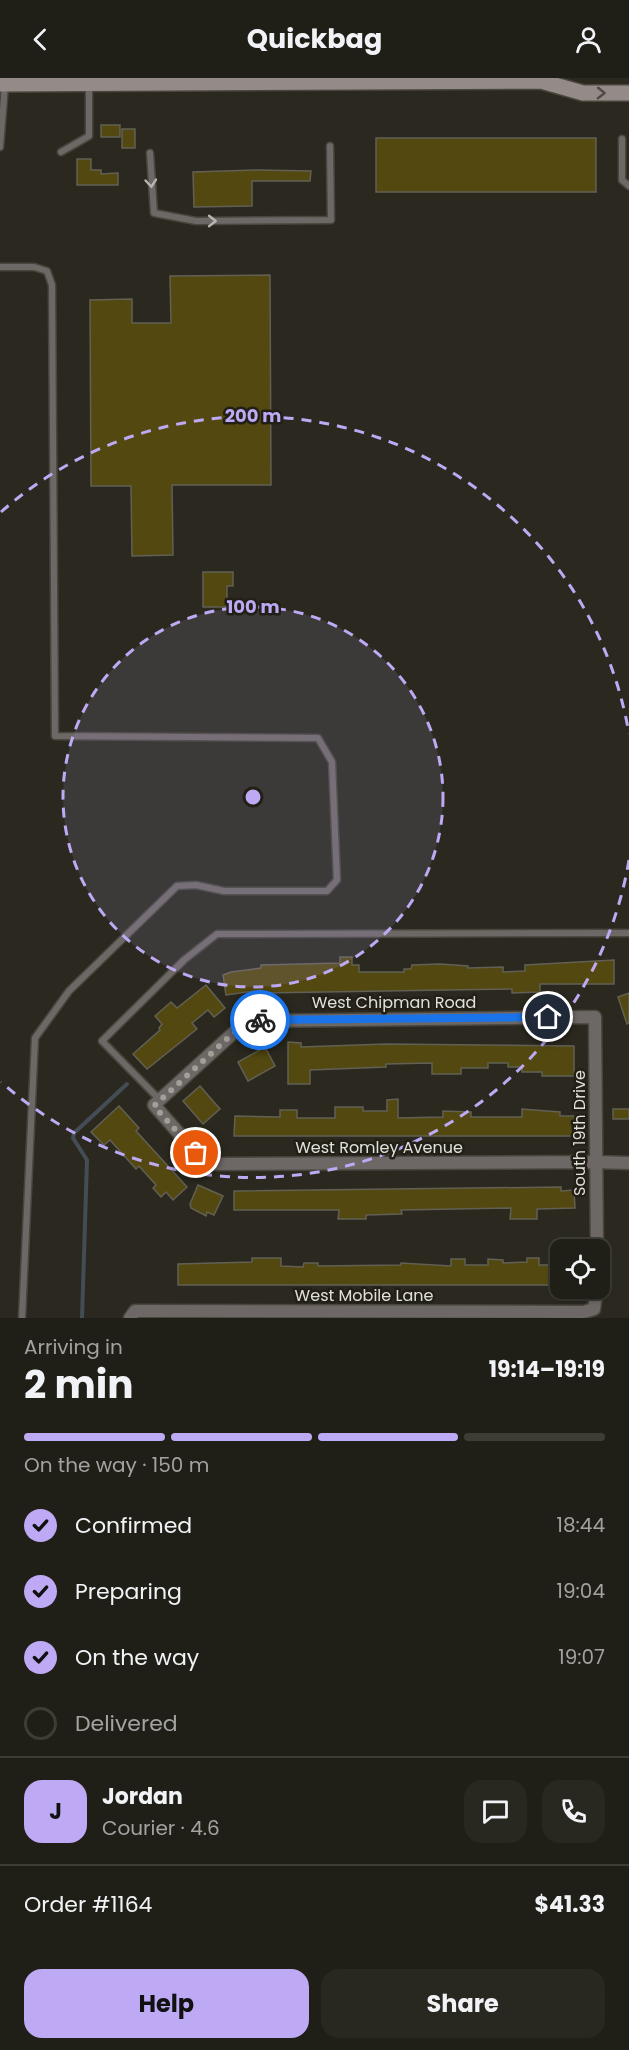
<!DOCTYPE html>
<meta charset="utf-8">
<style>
body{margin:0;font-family:Poppins,sans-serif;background:#282720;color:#f1f3f6;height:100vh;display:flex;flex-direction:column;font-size:22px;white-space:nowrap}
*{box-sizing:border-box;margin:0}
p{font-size:20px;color:#a2a2a1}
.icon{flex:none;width:33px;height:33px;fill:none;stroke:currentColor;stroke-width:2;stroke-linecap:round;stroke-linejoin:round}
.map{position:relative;height:1240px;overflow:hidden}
.panel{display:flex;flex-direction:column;background:#201f17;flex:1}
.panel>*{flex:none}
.controls{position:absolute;left:550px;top:1161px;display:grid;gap:12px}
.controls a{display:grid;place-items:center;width:60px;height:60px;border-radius:12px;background:#201f17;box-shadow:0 2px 4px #0004,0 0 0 2px #3d3d36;font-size:30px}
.pin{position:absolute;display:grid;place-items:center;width:51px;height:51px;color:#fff;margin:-26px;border:3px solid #fff;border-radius:50%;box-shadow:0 2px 6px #0007}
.courier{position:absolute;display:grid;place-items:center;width:60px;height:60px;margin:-30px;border:4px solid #1a73e8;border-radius:50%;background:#fff;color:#222;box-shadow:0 2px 8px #0007}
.headline em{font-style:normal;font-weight:700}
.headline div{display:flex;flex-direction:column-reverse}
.headline{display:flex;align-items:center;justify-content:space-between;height:102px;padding:0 24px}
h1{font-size:39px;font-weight:700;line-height:45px}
.bar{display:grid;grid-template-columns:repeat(4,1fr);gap:9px 6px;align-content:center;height:72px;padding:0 24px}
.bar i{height:8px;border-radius:4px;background:#3d3d36}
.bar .current{background:#bea9f4}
.bar p{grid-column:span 4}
.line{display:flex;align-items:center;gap:15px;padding:0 24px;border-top:2px solid #3d3d36}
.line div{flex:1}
.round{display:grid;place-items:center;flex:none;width:63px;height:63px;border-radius:18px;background:#282720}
ol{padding:0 24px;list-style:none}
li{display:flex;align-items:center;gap:18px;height:66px}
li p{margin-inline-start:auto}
li .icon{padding:6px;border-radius:50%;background:#bea9f4;color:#111;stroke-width:4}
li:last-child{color:#a2a2a1}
li i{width:33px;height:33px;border:3px solid #3d3d36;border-radius:50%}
.primary-button{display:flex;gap:12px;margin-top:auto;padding:12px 24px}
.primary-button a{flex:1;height:69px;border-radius:18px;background:#bea9f4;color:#111;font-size:24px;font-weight:700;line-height:69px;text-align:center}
.primary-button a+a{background:#282720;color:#f1f3f6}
header{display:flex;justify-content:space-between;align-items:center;height:78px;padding:0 24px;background:#201f17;font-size:27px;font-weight:700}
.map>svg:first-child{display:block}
</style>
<header><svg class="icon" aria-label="back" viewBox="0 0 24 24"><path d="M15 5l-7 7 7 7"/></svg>Quickbag<svg class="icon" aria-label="person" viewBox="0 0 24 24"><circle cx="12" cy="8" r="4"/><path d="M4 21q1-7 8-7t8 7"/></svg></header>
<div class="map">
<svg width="629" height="1240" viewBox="0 0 629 1240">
<rect width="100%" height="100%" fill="#2b291f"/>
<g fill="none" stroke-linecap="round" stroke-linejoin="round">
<!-- stream -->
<polyline stroke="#444d55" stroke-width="4" points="82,1240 87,1082 73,1060 74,1055 127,1006"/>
</g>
<!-- building -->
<g fill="#534810" stroke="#626055" stroke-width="1.5">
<rect x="101" y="47" width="19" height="12"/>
<rect x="122" y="51" width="13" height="19"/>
<rect x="376" y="60" width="220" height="54"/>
<polygon points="77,81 91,81 91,92 101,92 101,96 118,95 118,107 77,107"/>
<polygon points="258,92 311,93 310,103 252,103 252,128 194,129 193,94"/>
<polygon points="270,197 271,407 172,407 173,477 132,478 131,408 91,408 90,222 132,221 132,245 171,245 170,198"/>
<polygon points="203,494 233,494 233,508 227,508 227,529 203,529"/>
<polygon points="340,879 352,879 352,887 359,887 359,894 404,894 404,891 411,891 412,887 440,886 468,888 468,890 503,889 503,894 525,893 525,887 614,882 614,906 540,906 540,914 512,915 512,911 261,915 261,912 226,917 223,897 231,894 261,890 261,887 340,885"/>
<polygon points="206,907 225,930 214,939 208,932 192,945 197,951 147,991 133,976 160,952 159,950 162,946 155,938 171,924 177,930"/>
<polygon points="629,915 629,945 627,946 618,919"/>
<polygon points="288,964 301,965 301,969 386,966 574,968 574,998 542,998 542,994 522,994 522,989 508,989 508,985 488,985 488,990 461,990 461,996 432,996 432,985 386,986 386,989 310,992 310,1006 288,1006"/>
<polygon points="265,969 275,988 248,1003 238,984"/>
<polygon points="200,1008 220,1031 203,1046 183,1023"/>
<polygon points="398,1021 398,1040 443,1039 443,1033 471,1034 471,1039 522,1039 522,1031 560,1034 560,1038 574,1038 574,1058 234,1058 235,1038 280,1039 280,1032 297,1032 297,1040 335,1040 335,1029 363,1029 363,1033 387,1033 387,1022"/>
<polygon points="119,1028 139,1050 136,1053 187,1109 173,1122 166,1114 161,1119 153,1110 156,1107 139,1088 136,1091 110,1062 104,1067 91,1054"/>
<rect x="613" y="1031" width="16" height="10"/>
<polygon points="198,1107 223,1118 214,1137 207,1134 206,1138 191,1130 190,1126"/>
<polygon points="561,1109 561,1113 574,1112 575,1130 537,1131 537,1141 510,1141 511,1130 401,1132 402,1136 366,1137 366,1141 338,1141 339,1132 234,1132 234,1113"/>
<polygon points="252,1180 281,1180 281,1188 303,1189 304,1185 318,1185 318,1188 401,1187 401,1185 451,1188 451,1181 465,1181 465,1187 488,1187 488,1181 503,1182 503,1185 527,1184 527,1180 539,1180 539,1187 561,1187 561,1207 178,1207 178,1186 252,1184"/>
</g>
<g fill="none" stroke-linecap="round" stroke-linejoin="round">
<!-- lane casing -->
<g stroke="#48463d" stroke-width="9">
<g id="lane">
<polyline points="622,61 622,102 629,108"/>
<polyline points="0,69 5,7"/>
<polyline points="61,74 89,58 89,7"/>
<polyline points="150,75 154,135 196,143 331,142 330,68"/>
<polyline points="0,189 34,189 47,193 52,207 55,658 318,660 332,684 337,802 327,813 224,813 196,807 177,808 69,913 35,960 22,1240"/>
<polyline points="160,1022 102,963 184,882 217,856 629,855"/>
</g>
</g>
<!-- street casing -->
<g stroke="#48463d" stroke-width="15">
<g id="street">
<polyline points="597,1172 595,939 258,943 240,949 154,1027 196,1075 204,1082 216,1086 595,1084 629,1085"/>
<polyline points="130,1240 135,1233 144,1233 584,1234 594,1231 597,1210"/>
</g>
</g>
<!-- secondary casing -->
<g stroke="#48463d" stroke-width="18">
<polyline id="secondary" points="0,6 541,3 583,15 629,15"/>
</g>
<!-- lane -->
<use href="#lane" stroke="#6d6766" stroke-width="6"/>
<!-- street -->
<use href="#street" stroke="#6d6766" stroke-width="12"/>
<!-- secondary -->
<use href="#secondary" stroke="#948a88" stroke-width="15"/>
</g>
<!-- one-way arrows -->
<defs><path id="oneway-chevron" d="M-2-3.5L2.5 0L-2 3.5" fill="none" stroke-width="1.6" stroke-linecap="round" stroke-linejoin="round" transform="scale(1.5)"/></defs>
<use stroke="#4f4a44" href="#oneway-chevron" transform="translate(601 15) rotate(1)"/>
<g stroke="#b8b5b1">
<use href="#oneway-chevron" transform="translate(151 105) rotate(85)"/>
<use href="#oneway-chevron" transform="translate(212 143)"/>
</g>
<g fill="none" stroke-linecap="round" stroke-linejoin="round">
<!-- done -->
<polyline stroke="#a19f98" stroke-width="6" stroke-dasharray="0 10.8" points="196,1075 154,1028 240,949 260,942"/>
<!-- route -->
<polyline stroke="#1a73e8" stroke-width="8" points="260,942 548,939"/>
</g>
<!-- distance rings -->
<circle cx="253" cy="719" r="190" fill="#bea9f4" fill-opacity=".12"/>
<g fill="none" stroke="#bea9f4" stroke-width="3" stroke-dasharray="10 8">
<circle cx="253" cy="719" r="190"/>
<path d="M629 782A381 381 0 0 1 1 1004M1 434A381 381 0 0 1 629 656"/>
</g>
<g text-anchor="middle" stroke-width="5" stroke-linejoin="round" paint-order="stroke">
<!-- street labels -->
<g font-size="16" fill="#e0dfd9" stroke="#211f16">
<text x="394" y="930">West Chipman Road</text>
<text transform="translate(579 1055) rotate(-90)" y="6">South 19th Drive</text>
<text x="379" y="1075">West Romley Avenue</text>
<text x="364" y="1223">West Mobile Lane</text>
</g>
</g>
<circle cx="253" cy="719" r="9" fill="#bea9f4" stroke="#211f16" stroke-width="3"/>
<g font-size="18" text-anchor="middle" font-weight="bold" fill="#bea9f4" stroke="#211f16" stroke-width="5" stroke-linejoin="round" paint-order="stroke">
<text x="253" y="344">200 m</text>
<text x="253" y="535">100 m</text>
</g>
</svg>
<div class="controls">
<a><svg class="icon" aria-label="locate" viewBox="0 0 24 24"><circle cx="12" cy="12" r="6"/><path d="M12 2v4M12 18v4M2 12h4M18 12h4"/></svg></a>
</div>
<div class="pin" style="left:196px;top:1075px;background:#ea580c"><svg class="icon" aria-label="bag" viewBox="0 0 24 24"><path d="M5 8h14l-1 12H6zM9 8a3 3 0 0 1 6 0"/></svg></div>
<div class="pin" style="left:548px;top:939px;background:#1f2937"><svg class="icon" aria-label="home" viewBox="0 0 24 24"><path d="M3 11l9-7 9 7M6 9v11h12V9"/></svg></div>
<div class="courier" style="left:260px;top:942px"><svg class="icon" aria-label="bike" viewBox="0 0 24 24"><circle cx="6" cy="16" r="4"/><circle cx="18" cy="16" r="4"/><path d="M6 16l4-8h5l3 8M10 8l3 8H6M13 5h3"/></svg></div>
</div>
<section class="panel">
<div class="headline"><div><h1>2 min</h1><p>Arriving in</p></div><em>19:14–19:19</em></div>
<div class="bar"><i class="current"></i><i class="current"></i><i class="current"></i><i></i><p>On the way · 150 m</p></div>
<ol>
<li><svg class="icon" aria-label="check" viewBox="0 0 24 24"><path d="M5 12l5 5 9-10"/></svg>Confirmed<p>18:44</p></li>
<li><svg class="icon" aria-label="check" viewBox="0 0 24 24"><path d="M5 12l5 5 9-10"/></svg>Preparing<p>19:04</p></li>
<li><svg class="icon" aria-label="check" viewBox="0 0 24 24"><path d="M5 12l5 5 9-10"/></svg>On the way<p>19:07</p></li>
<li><i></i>Delivered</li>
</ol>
<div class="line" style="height:108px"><b class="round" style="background:#bea9f4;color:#111">J</b><div><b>Jordan</b><p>Courier · 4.6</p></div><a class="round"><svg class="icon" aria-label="chat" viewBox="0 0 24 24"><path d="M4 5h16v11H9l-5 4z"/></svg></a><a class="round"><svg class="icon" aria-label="phone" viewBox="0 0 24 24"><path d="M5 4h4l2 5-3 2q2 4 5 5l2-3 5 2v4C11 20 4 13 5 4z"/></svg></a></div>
<div class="line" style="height:78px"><div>Order #1164</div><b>$41.33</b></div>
<div class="primary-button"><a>Help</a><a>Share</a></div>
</section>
